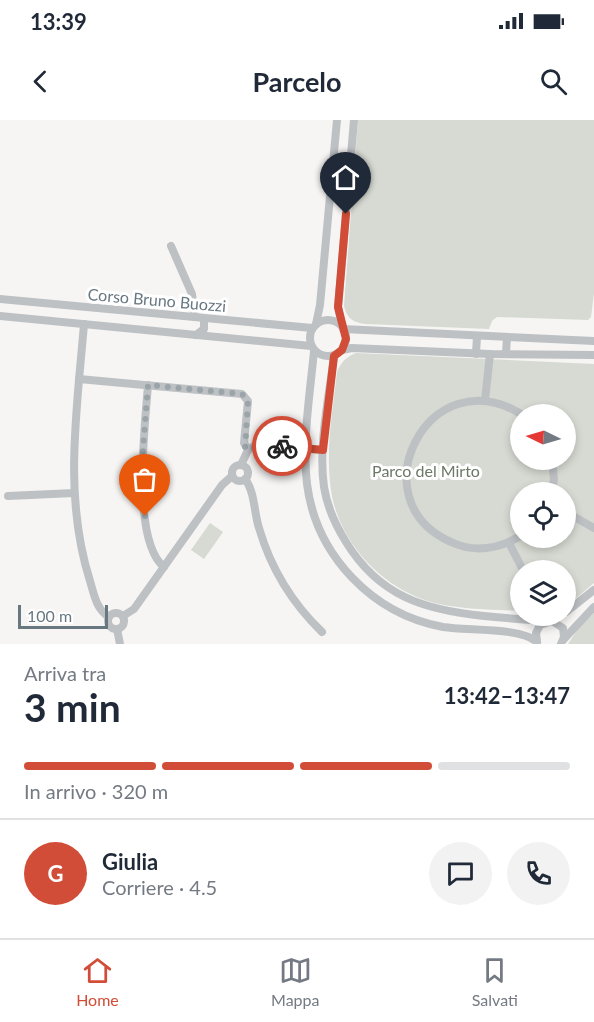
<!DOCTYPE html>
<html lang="it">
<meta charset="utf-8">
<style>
body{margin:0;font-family:Lato,sans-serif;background:#f2f2f3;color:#1f2937;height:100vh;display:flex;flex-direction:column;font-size:22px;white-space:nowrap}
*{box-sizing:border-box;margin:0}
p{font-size:20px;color:#747a83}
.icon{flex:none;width:33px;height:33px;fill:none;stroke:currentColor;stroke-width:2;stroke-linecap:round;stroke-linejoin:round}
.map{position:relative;height:524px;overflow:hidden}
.sheet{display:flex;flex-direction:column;background:#fff;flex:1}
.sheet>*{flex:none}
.needle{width:39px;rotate:275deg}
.controls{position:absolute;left:510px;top:284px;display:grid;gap:12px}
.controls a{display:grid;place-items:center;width:66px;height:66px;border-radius:50%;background:#fff;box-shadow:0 3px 9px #0003;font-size:30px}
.scale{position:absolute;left:18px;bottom:15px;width:90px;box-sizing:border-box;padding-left:6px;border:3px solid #687881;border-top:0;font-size:16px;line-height:21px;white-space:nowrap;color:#687881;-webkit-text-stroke:4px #fff;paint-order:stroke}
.pin{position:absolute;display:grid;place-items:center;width:51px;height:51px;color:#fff;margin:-62px -26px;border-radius:50% 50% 50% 0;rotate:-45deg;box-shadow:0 0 6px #0007}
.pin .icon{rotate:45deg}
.courier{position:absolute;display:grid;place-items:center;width:60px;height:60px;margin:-30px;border:4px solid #d24d37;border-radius:50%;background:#fff;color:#222;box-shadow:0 2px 8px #0007}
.overview em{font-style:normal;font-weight:700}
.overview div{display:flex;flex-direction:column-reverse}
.overview{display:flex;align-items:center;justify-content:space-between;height:102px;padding:0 24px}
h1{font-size:39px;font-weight:700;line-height:45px}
.bar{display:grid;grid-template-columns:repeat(4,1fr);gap:9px 6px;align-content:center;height:72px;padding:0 24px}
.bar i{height:8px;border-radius:4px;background:#e0e1e3}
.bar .on{background:#d24d37}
.bar p{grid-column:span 4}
.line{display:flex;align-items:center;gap:15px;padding:0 24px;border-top:2px solid #e0e1e3}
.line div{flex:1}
.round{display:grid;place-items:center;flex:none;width:63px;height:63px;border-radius:32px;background:#f2f2f3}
.status{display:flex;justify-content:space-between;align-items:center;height:42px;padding:0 30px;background:#fff;direction:ltr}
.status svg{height:16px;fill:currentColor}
header{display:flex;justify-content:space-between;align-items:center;height:78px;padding:0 24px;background:#fff;font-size:27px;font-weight:700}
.tab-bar{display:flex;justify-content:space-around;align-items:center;height:84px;border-top:2px solid #e0e1e3;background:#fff;font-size:16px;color:#747a83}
.tab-bar a{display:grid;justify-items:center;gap:3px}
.tab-bar .on{color:#d24d37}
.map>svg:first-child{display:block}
</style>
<div class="status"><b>13:39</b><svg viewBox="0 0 49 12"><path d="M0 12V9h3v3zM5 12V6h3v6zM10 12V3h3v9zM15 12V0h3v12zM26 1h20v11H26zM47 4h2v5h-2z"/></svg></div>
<header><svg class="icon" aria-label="back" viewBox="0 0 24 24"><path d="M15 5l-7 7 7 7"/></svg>Parcelo<svg class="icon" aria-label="search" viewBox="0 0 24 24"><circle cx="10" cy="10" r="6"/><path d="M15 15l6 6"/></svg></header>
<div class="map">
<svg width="594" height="524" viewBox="0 0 594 524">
<rect width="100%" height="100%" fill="#f6f5f3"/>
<!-- green -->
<g fill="#d6dad2" fill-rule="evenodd">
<path d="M358,0h236v173l-3,24 -3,3 -91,-3 -5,4 -3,8 -123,-5c-12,-1 -19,-5 -22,-18z"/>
<path d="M356,233l238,11v219l-19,16 -9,5v-34h-46v41c-31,-2 -74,-1 -103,-14 -46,-19 -83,-65 -87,-115 -4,-36 3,-74 7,-110 4,-10 9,-15 19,-19zM520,294h46v45h-46zM520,372h46v45h-46z"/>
<polygon points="210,403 223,412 204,439 191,430"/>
<polygon points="594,493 594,524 568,524 578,509"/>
</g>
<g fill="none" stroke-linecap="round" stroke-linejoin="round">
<!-- minor -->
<g stroke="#bdc1c4" stroke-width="8">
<polyline points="171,126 192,174 195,197"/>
<polyline points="0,179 312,208"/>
<polyline points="0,196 311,226"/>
<circle cx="328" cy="218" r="18"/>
<path d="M84,204c-7,86 -21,172 6,257 4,13 6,28 19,36"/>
<polyline points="316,204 320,185 337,0"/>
<polyline points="342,206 338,187 354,0"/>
<polyline points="343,209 594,221"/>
<polyline points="196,215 204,209 204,200 202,198"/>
<polyline points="342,230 352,228 490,234 594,235"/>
<path d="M314,231c-4,43 -12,90 -7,133 9,71 65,130 136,143 25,4 77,0 94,15"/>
<polyline points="476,234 477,216"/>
<polyline points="506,234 507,217"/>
<path d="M334,236c-5,41 -16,90 -10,131 3,19 12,39 22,55 33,54 78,68 138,74 21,2 42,4 64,5"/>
<polyline points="79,259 242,274 248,281 244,323 248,330"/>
<path d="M148,265c-3,40 -17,155 16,182"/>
<polyline points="485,280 490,234"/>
<circle cx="240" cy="353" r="8"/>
<polyline points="241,345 248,330 256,325 323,330"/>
<path d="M245,359c10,13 9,34 14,49 12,41 33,75 63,104"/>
<polyline points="551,372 554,360 552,339"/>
<polyline points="8,376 74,373"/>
<polyline points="566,392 594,408"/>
<path d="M520,416c-21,13 -46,17 -69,6 -95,-42 -22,-185 70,-128"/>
<polyline points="509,423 523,450"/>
<polyline points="566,492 594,470"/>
<circle cx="116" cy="501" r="8"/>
<polyline points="123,496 134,489 222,365 232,356"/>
<polyline points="117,509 120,524"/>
<polyline points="564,519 594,487"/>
<polyline points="537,521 536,513 540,505 552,501 563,508 564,517 561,524"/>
</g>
</g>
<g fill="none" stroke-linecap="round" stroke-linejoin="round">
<!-- done -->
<polyline stroke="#9aa4a9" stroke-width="6" stroke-dasharray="0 10.8" points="145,396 142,342 148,265 242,274 248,281 245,328 248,330 261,325 282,326"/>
<!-- route -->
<polyline stroke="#d24d37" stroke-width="8" points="282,326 323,330 334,236 342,230 346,219 338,187 346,94"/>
</g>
<g text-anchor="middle" stroke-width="6" stroke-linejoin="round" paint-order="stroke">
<!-- street labels -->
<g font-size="16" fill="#687881" stroke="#fff">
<text transform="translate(157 180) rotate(5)" y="6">Corso Bruno Buozzi</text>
</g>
<!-- park labels -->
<g font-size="16" fill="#6b7966" stroke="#fff">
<text x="426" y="357">Parco del Mirto</text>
</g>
</g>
</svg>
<div class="controls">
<a><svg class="needle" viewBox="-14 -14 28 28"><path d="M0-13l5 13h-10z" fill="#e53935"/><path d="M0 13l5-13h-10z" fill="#747a83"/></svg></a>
<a><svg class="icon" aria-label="locate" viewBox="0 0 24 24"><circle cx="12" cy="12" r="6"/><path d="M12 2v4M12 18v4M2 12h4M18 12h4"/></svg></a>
<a><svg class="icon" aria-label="layers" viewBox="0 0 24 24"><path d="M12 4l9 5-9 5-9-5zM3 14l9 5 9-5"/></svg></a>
</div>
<div class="scale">100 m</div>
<div class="pin" style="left:145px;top:396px;background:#ea580c"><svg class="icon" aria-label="bag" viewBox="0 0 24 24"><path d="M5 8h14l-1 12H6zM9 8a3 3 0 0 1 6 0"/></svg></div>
<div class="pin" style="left:346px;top:94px;background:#1f2937"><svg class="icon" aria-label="home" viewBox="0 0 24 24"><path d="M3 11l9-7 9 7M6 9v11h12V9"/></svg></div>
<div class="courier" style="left:282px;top:326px"><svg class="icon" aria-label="bike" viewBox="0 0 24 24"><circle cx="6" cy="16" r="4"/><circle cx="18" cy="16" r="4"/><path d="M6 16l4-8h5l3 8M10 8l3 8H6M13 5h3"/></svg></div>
</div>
<section class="sheet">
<div class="overview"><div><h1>3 min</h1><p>Arriva tra</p></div><em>13:42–13:47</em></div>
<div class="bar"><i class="on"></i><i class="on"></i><i class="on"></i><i></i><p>In arrivo · 320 m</p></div>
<div class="line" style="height:108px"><b class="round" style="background:#d24d37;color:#fff">G</b><div><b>Giulia</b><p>Corriere · 4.5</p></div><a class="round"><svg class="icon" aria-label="chat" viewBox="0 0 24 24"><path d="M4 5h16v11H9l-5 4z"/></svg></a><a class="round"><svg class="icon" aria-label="phone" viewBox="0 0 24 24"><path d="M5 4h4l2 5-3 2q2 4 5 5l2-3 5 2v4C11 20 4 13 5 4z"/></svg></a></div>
</section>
<nav class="tab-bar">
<a class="on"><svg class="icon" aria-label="home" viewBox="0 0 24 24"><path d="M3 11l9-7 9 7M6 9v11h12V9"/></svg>Home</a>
<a><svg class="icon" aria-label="map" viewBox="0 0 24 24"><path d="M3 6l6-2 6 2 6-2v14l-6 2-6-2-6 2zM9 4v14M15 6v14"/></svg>Mappa</a>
<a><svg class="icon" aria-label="saved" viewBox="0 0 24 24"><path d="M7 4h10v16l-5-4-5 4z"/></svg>Salvati</a>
</nav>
